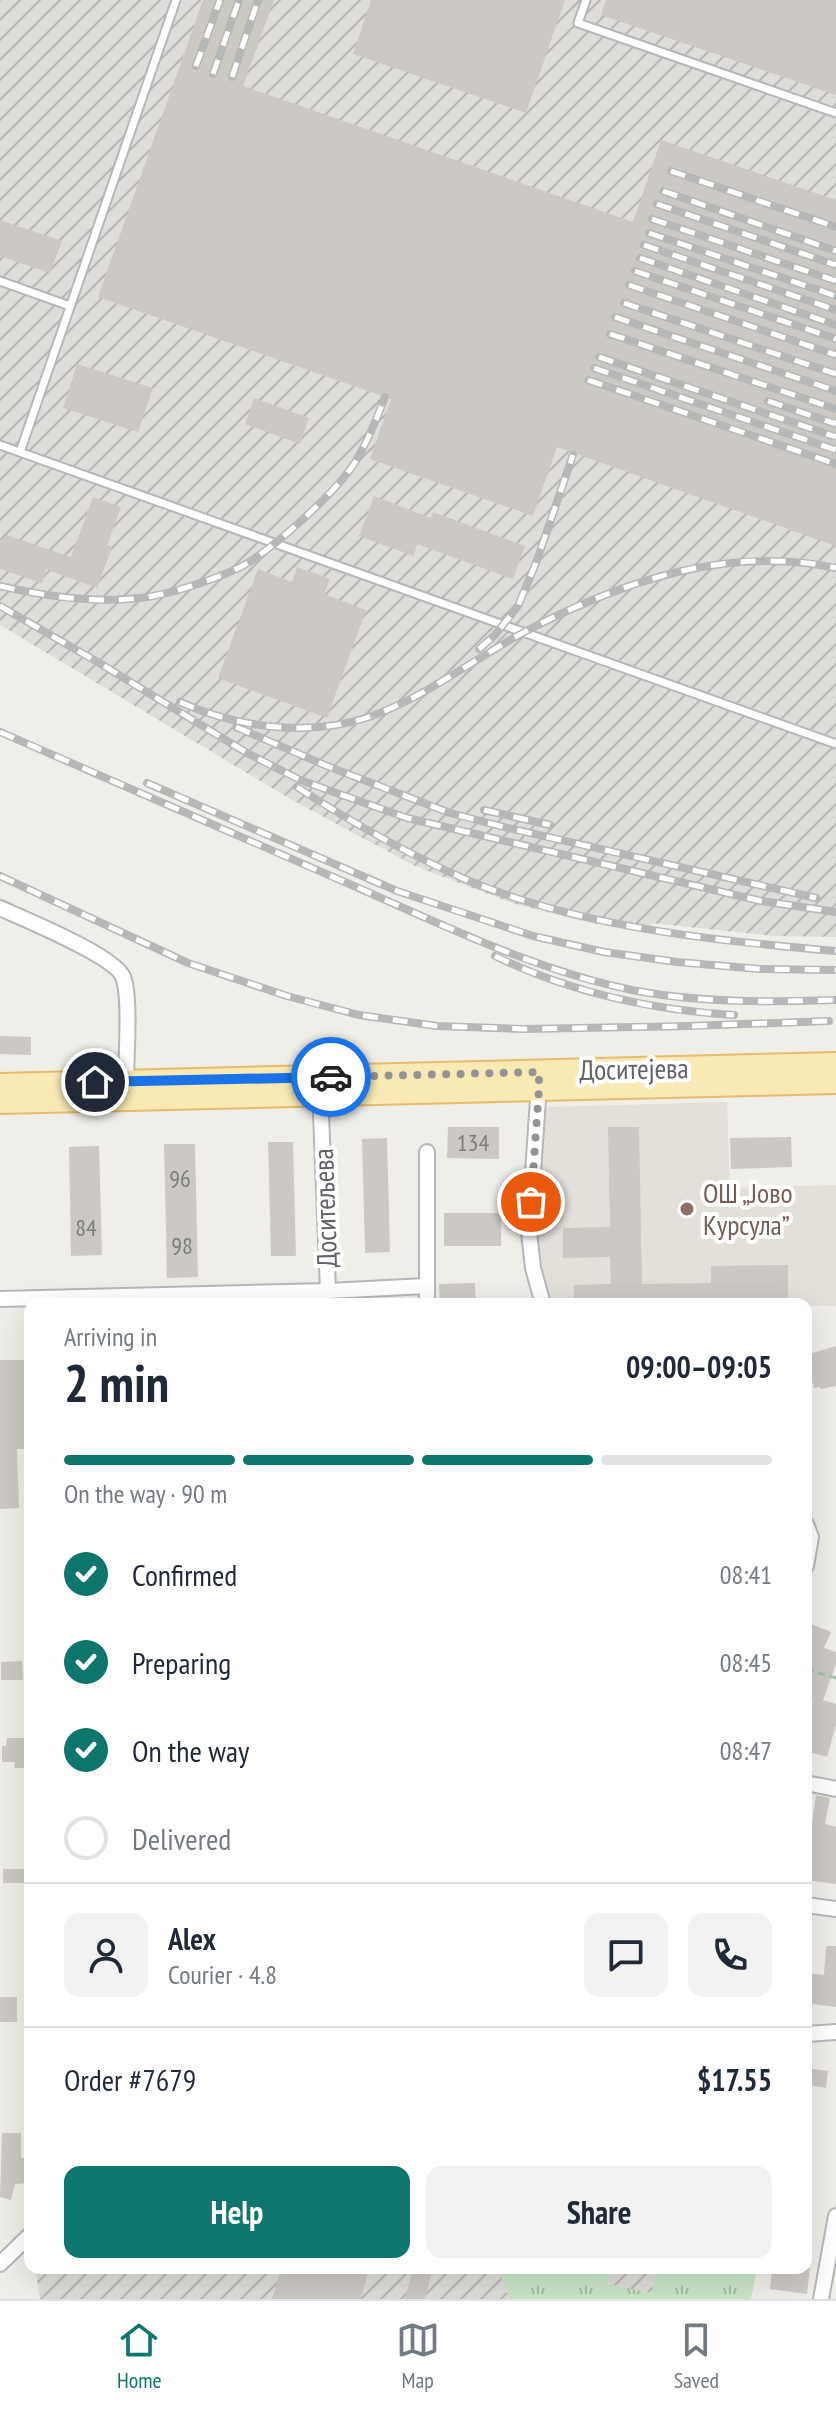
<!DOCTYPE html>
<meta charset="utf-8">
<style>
body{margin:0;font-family:"PT Sans Narrow",sans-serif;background:#f2f2f3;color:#1f2937;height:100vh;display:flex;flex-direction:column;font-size:30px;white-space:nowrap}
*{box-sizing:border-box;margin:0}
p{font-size:26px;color:#747a83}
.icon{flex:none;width:44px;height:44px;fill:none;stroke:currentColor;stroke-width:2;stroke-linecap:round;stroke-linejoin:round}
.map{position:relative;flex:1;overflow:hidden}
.drawer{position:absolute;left:24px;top:1298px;width:788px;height:976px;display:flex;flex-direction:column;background:#fff;border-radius:16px;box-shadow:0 8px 32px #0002}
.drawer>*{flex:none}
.pin{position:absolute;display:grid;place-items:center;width:68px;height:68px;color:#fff;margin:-34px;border:4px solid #fff;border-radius:50%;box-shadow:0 2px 8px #0007}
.courier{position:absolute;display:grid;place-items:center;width:80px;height:80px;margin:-40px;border:6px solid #1a73e8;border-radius:50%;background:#fff;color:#222;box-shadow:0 2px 10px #0007}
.head em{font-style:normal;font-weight:800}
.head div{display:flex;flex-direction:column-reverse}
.head{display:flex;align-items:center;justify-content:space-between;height:136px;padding:0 40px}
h1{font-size:52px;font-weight:800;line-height:60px}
.bar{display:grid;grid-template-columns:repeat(4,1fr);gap:12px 8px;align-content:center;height:96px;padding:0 40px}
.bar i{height:10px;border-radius:6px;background:#e0e1e3}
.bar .active{background:#0f766e}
.bar p{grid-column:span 4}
.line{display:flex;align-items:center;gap:20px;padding:0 40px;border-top:2px solid #e0e1e3}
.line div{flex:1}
.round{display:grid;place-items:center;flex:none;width:84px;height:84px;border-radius:16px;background:#f2f2f3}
ol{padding:0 40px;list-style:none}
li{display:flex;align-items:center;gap:24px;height:88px}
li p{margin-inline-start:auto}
li .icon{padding:8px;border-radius:50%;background:#0f766e;color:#fff;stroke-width:4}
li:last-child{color:#747a83}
li i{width:44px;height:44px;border:4px solid #e0e1e3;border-radius:50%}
.cta{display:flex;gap:16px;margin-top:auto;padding:16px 40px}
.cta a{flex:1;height:92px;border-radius:16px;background:#0f766e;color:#fff;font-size:32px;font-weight:800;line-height:92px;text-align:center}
.cta a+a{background:#f2f2f3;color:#1f2937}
.dock{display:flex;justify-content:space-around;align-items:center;height:112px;border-top:2px solid #e0e1e3;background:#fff;font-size:22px;color:#747a83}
.dock a{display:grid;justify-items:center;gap:4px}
.dock .active{color:#0f766e}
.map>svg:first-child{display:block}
</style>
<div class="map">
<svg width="836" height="2299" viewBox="0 0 836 2299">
<defs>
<pattern id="industrial-furrows" width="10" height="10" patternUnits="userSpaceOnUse" patternTransform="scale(2)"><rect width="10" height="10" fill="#dfddda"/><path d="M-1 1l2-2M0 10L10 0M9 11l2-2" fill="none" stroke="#b8b7b5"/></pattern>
<pattern id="grass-tufts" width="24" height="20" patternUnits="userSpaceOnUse" patternTransform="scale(2)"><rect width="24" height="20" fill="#c9e5c7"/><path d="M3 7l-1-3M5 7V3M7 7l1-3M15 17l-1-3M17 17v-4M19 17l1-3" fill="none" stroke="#a6bda5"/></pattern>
</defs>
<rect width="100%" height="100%" fill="#f0eee8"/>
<!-- industrial -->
<g fill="url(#industrial-furrows)">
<polygon points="0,0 836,0 836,937 773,936 652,923 650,933 587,922 511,903 415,866 292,800 0,625"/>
<polygon points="35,2268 498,2268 509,2299 40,2299"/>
<polygon points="610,2268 657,2268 651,2293 608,2284"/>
</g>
<!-- education -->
<polygon fill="#e3dfd9" points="727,1102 730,1188 836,1185 836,1306 550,1304 539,1265 536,1231 546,1107"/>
<!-- grass -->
<polygon fill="url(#grass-tufts)" points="498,2268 610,2268 608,2284 651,2293 657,2268 757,2268 751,2299 509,2299"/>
<!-- building -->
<g fill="#ccc9c4">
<polygon points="203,0 274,0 243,86 633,222 661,140 836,200 836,546 557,447 533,516 370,459 391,399 98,297"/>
<polygon points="371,0 565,0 526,113 353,54"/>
<polygon points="606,0 836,0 836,95 601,15"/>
<polygon points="0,220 62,241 50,273 0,256"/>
<polygon points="77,364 153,388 138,432 63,408"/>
<polygon points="254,398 309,418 300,444 245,424"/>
<polygon points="374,496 431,518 433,512 525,546 513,579 417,544 414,556 359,536"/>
<polygon points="93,497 121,507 107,545 112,547 97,588 46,569 42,583 0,569 0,543 6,535 71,557"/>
<polygon points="297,567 330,579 324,594 366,610 327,718 218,678 258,569 292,582"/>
<polygon points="0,1036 31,1037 31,1055 0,1054"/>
<polygon points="448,1127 499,1127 499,1159 447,1158"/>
<polygon points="608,1127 639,1127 642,1284 711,1283 711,1266 788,1265 788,1304 574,1304 574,1285 611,1284 610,1257 563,1258 563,1228 610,1227"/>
<polygon points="791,1137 792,1167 731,1169 730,1138"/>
<polygon points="387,1138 390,1252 365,1253 362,1139"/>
<polygon points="268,1142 293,1142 296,1256 271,1256"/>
<polygon points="164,1144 195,1144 198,1277 167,1278"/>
<polygon points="99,1146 102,1255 71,1256 69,1147"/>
<rect x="444" y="1213" width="57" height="33"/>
<polygon points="475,1283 476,1304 440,1304 439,1284"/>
<polygon points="836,1346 836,1386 821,1389 820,1387 814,1388 806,1355"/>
<polygon points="0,1360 30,1360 30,1449 17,1449 19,1508 0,1509"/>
<polygon points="806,1622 831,1632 824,1648 836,1652 836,1664 823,1700 836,1704 836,1725 827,1757 806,1751 806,1726 813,1702 806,1700 806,1679 812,1662 806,1660"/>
<polygon points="22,1661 23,1680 1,1680 1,1662"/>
<polygon points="7,1738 30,1738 30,1768 14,1768 15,1762 2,1762 2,1746 6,1746"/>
<polygon points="816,1795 830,1798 825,1824 836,1827 836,1884 806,1880 806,1865"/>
<rect x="3" y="1869" width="27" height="14"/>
<polygon points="826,1946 836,1946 836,2007 806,2003 806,1973 824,1975"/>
<rect x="0" y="1997" width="17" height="25"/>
<polygon points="806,2068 828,2071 826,2088 806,2085"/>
<polygon points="2,2133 21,2133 21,2158 30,2158 30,2183 15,2184 11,2200 0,2197"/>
<polygon points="281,2268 369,2268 361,2299 272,2299"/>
<polygon points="413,2268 433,2268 425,2299 405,2299"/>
<polygon points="772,2268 810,2268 807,2294 770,2289"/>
</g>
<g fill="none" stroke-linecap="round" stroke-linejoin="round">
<!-- service casing -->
<g stroke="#b5b8bb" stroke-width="11">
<g id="service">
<polyline points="586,0 578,23 836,113"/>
<polyline points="0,281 70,306"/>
<polyline points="0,445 836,744"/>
<polyline points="20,452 176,0"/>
</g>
</g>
<!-- minor casing -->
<g stroke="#b5b8bb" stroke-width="18">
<g id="minor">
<path d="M0,908c24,11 115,48 123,69 8,19 3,81 3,105"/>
<polyline points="539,1084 529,1232 533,1268 543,1304"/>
<polyline points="427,1152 427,1304"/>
<polyline points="328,1291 426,1286"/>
<polyline points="0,1299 328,1291 320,1089"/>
<polyline points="806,1524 811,1537 806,1566"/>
<polyline points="806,1783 836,1789"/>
<polyline points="806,1905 836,1909"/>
<polyline points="806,2034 836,2032"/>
<polyline points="0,2264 30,2235"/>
<polyline points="821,2299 836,2216"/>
</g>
</g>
<!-- primary casing -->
<g stroke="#e6bb6b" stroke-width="26">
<g id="primary">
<polyline points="0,1085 836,1064"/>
<polyline points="0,1102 836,1082"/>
</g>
</g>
<!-- path -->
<polyline stroke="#a1c6a9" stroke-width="3" stroke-dasharray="8 4" stroke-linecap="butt" points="806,1669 836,1678"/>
<!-- service -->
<use href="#service" stroke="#fff" stroke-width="7"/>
<!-- minor -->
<use href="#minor" stroke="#fff" stroke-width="14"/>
<!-- primary -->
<use href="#primary" stroke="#f8e9b5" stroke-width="22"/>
<!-- rail casing -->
<g stroke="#b6b7b7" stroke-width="8">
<g id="rail">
<polyline points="196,66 220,0"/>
<polyline points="213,74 239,0"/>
<polyline points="232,77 258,0"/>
<polyline points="671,171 836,227"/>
<polyline points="663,191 836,251"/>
<polyline points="657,204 836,265"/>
<polyline points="652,219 836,281"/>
<polyline points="649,233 836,296"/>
<polyline points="644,245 836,310"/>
<polyline points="640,258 836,325"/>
<polyline points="635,271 836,339"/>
<polyline points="629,285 836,355"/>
<polyline points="624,303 836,374"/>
<polyline points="615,317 836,391"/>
<polyline points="610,334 836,409"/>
<polyline points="599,357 836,437"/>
<polyline points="594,368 836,450"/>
<polyline points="588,380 836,464"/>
<polyline points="768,401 836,424"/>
<path d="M0,586c48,11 103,19 153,10 26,-5 70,-19 93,-32 31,-19 88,-70 108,-100 13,-21 22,-44 31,-67"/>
<polyline points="0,606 101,664 247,753 300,780 407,818 761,901 836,912"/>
<polyline points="479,649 495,635 518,606 536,563 573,455"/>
<path d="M180,702c58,26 129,35 189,15 57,-20 106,-59 159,-87 95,-49 201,-85 308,-62"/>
<polyline points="236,727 327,766 450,813 508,828 816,898"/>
<path d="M0,732c118,51 236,103 354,154 91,40 185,86 283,105 66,12 133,11 199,9"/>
<polyline points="147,783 397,891 533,936 604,952 677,962 760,969 836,970"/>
<path d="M297,787c54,35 111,67 170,93 112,47 249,61 369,71"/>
<polyline points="484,810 550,825"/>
<polyline points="0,876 188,963 287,996 359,1015 437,1026 524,1029 690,1026 829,1021"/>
<path d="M495,956c74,36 157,54 239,59"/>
</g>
</g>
<!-- rail -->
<use href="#rail" stroke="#fff" stroke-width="5" stroke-dasharray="15" stroke-linecap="butt"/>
</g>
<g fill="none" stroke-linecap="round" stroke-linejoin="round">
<!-- done -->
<polyline stroke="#929494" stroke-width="8" stroke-dasharray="0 14.4" points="331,1077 539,1072 539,1089 531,1202"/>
<!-- route -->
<polyline stroke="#1a73e8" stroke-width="10" points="95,1082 331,1077"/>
</g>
<!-- markers -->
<circle fill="#8d6e63" stroke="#fff" stroke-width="3" cx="687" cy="1209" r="8"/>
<g text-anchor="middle" stroke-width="8" stroke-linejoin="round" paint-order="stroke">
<!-- number labels -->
<g font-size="24" fill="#7a7c7e">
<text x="473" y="1151">134</text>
<text x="180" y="1187">96</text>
<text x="86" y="1236">84</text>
<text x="182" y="1254">98</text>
</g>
<!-- street labels -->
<g font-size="28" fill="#5f6367" stroke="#fff">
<text transform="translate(634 1069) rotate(-1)" y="10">Доситејева</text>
<text transform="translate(325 1208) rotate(-92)" y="10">Доситељева</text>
</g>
<!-- education labels -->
<g font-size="28" fill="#785e54" stroke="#fff" text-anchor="start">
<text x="703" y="1203">ОШ „Јово<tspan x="703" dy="32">Курсула”</tspan></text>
</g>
</g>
</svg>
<div class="pin" style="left:531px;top:1202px;background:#ea580c"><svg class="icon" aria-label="bag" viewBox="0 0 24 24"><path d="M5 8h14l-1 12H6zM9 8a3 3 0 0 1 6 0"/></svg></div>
<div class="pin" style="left:95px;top:1082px;background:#1f2937"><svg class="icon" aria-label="home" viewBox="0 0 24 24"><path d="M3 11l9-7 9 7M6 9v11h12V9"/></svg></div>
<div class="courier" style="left:331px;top:1077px"><svg class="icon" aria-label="car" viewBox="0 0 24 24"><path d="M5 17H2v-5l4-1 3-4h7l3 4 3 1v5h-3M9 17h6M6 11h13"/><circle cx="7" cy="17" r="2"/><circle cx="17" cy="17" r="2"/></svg></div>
<section class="drawer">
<div class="head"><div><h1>2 min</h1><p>Arriving in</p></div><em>09:00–09:05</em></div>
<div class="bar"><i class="active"></i><i class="active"></i><i class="active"></i><i></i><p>On the way · 90 m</p></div>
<ol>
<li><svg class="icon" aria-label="check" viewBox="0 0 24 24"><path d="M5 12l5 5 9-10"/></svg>Confirmed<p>08:41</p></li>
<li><svg class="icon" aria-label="check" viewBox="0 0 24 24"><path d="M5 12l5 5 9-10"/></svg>Preparing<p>08:45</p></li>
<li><svg class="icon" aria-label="check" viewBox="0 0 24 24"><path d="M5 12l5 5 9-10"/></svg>On the way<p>08:47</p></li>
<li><i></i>Delivered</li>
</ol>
<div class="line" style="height:144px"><a class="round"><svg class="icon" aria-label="person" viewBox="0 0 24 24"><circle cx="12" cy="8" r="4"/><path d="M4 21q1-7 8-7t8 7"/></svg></a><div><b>Alex</b><p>Courier · 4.8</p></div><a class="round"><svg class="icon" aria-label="chat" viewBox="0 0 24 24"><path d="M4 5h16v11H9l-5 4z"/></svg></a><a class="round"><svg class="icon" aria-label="phone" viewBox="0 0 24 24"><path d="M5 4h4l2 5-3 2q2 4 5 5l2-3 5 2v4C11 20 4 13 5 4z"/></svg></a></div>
<div class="line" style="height:104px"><div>Order #7679</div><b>$17.55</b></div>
<div class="cta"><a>Help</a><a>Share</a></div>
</section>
</div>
<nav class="dock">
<a class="active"><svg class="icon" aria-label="home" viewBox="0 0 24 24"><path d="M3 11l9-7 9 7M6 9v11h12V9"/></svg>Home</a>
<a><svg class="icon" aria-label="map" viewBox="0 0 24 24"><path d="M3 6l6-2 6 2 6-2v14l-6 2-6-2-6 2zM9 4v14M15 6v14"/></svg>Map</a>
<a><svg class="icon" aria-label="saved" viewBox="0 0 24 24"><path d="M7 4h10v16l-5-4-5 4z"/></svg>Saved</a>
</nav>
